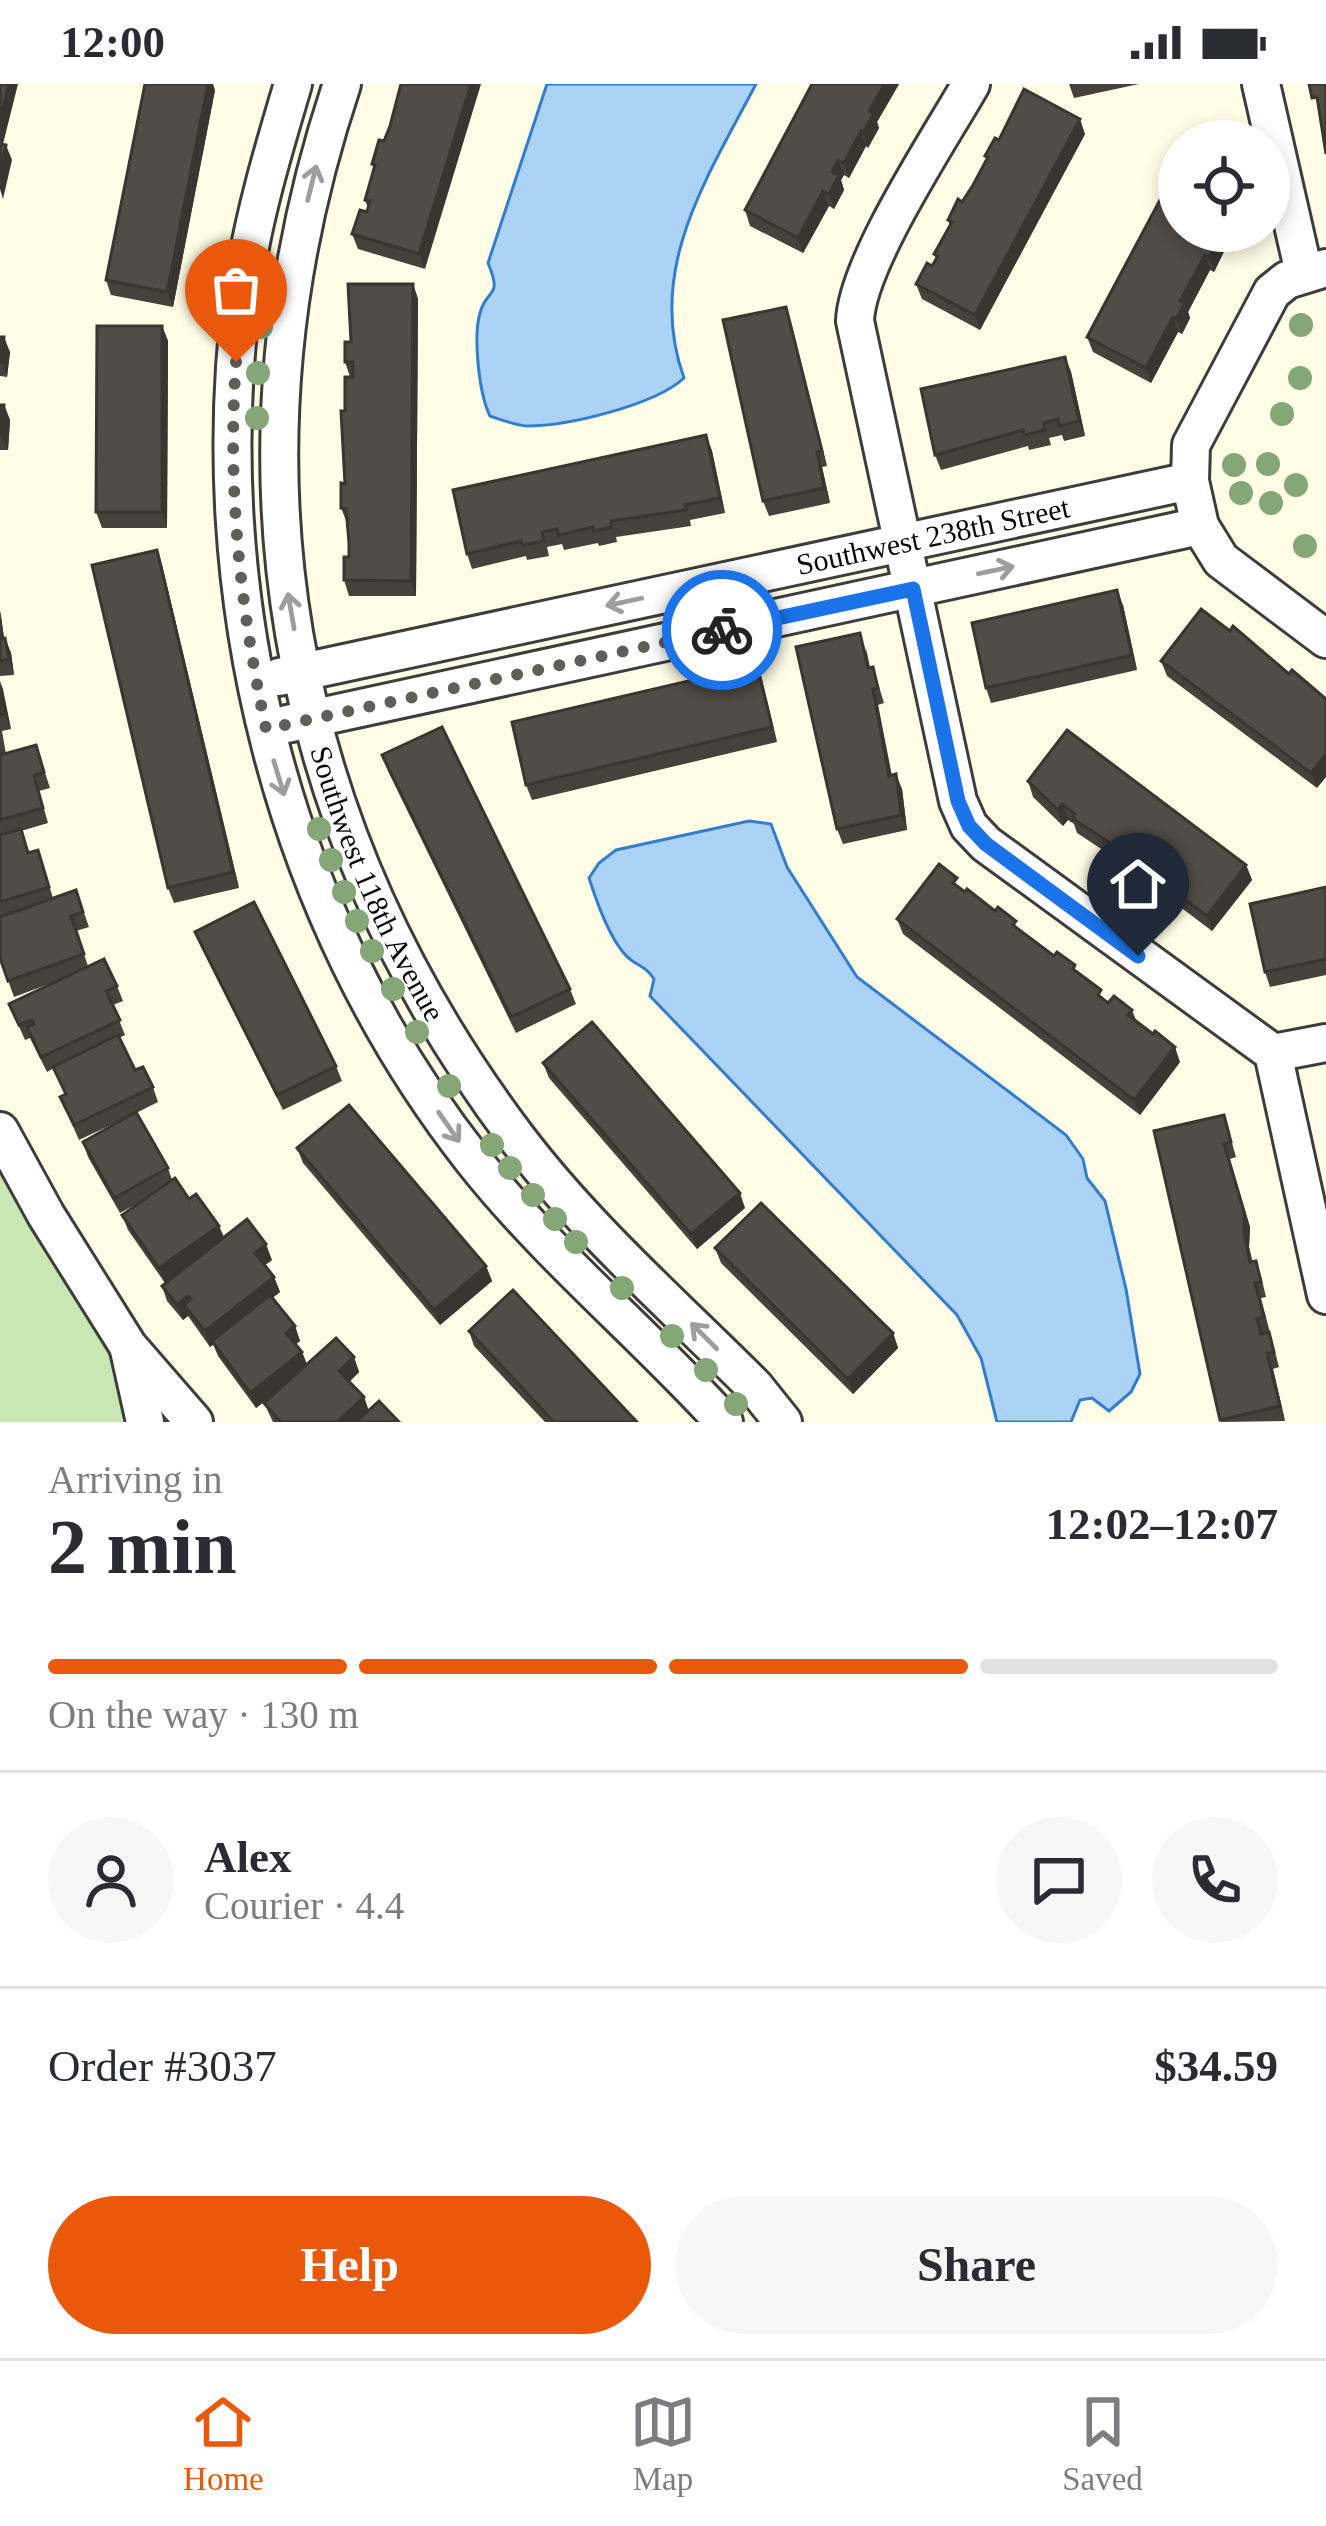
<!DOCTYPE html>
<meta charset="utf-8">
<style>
body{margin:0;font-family:"Times New Roman",serif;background:#f7f7f7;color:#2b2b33;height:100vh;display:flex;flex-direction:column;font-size:45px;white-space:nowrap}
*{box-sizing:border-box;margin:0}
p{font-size:39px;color:#7c7c81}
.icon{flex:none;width:66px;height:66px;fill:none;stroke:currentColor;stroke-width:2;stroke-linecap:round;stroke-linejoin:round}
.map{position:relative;height:1338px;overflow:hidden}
.sheet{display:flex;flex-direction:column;background:#fff;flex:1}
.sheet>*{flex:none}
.controls{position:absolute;left:1158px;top:36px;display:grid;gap:24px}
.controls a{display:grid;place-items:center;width:132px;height:132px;border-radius:50%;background:#fff;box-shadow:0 6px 18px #0003;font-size:60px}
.pin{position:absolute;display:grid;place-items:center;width:102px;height:102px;color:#fff;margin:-123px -51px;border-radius:50% 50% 50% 0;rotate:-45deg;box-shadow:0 0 12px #0007}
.pin .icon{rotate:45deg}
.courier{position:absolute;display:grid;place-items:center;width:120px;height:120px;margin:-60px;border:9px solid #1a73e8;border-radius:50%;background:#fff;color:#222;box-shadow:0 3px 15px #0007}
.overview em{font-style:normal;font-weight:800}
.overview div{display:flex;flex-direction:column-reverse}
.overview{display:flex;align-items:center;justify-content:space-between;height:204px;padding:0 48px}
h1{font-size:78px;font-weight:800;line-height:90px}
.bar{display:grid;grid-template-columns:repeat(4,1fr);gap:18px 12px;align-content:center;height:144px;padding:0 48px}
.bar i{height:15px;border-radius:9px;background:#e1e1e2}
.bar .selected{background:#ea580c}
.bar p{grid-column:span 4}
.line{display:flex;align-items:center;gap:30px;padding:0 48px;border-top:3px solid #e1e1e2}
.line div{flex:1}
.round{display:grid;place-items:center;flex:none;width:126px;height:126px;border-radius:63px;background:#f7f7f7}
.cta{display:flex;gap:24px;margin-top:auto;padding:24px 48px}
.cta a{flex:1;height:138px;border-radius:72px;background:#ea580c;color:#fff;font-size:48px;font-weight:800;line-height:138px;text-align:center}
.cta a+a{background:#f7f7f7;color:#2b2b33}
.status{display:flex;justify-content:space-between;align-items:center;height:84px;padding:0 60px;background:#fff;direction:ltr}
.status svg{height:33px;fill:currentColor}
.dock{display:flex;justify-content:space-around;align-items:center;height:168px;border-top:3px solid #e1e1e2;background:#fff;font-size:33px;color:#7c7c81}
.dock a{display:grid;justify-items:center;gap:6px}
.dock .selected{color:#ea580c}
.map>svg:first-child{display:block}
</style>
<div class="status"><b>12:00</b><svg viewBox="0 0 49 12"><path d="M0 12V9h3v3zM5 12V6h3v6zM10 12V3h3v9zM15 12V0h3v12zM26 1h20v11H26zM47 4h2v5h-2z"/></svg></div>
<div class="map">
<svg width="1326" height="1338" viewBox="0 0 1326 1338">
<rect width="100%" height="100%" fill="#fffde6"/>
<!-- green -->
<polygon fill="#c8e7b2" points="0,1087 53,1180 108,1266 125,1338 0,1338"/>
<!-- water -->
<g fill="#acd2f5" stroke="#337ecc" stroke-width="3">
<path d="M547,0h209c-49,94 -111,186 -72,294 -29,27 -116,48 -157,48 -13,-1 -25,-6 -37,-10 -11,-22 -17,-79 -10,-103 7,-26 23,-14 8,-50z"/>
<path d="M749,737l22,3 16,43 70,110 209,158 17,24 4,19 18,23 21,88 14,85 -9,18 -22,19 -17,-13 -12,2 -9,22h-74l-16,-64 -24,-43 -307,-319 4,-17c-8,-12 -12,-11 -23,-19 -19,-14 -35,-60 -42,-82l10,-15 17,-13z"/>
</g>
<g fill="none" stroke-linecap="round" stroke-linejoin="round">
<!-- minor casing -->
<g stroke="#3d3d3d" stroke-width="42">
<g id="minor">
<path d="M293,0c-20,67 -40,134 -50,203 -41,305 38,629 230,873 75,95 170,173 251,262"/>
<path id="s1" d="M342,0c-125,373 -61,741 175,1054 69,91 158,169 238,249l28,35"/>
<path d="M971,0c-32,56 -114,179 -116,237l103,480 11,25 17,18 287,209 53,242"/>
<polyline points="1261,0 1304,189"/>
<polyline points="1326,184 1287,196 1272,208 1191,361 1190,397 1200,442 1221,476 1326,555"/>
<path id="s2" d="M279,593l911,-196"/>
<polyline points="287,640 1200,442"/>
<polyline points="1273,969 1326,959"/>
<polyline points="0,1047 46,1131 128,1262 194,1338"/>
<polyline points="129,1266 145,1338"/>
</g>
</g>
<!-- minor -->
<use href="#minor" stroke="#fff" stroke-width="36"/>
</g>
<!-- trees -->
<g fill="#85a677">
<circle cx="268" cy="200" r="12"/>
<circle cx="1301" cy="241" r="12"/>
<circle cx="261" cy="243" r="12"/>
<circle cx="258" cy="289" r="12"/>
<circle cx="1300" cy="294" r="12"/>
<circle cx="1282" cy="330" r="12"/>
<circle cx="257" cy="334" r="12"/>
<circle cx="1268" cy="380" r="12"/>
<circle cx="1234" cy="381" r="12"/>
<circle cx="1296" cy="401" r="12"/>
<circle cx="1241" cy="409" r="12"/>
<circle cx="1271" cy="419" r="12"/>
<circle cx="1305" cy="462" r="12"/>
<circle cx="319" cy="745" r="12"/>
<circle cx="331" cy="776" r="12"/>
<circle cx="344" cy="808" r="12"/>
<circle cx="357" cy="837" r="12"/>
<circle cx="372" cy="867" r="12"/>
<circle cx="393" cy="905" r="12"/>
<circle cx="417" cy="948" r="12"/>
<circle cx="449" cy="1002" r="12"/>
<circle cx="492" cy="1061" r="12"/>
<circle cx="510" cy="1084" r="12"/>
<circle cx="533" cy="1111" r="12"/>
<circle cx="555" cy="1135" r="12"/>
<circle cx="576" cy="1158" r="12"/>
<circle cx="622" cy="1204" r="12"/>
<circle cx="672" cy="1252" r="12"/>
<circle cx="706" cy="1286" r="12"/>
<circle cx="736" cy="1320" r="12"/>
</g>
<!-- wall -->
<g fill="#47413c">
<polygon points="812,0 899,0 877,38 879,44 868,64 866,62 849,94 844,91 841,96 844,106 834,125 829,122 803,169 750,142 745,126"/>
<polygon points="1069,0 1139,0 1074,14"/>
<polygon points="215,6 173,223 111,211 106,196"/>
<polygon points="390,42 425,185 358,165 352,150 367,128 368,124 365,116 374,86 372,80"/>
<polygon points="1085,50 980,246 922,215 916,200 936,175 934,170 950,142 948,136 973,101 987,76 985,72 999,56"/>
<polygon points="1234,147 1214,188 1210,186 1188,228 1190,234 1182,250 1178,248 1151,299 1093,268 1087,253"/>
<polygon points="413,200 418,215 416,512 349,512 344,496 349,473 347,439 341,424 345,400 345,327 350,293 345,278 351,258"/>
<polygon points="786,223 827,382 822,383 830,419 769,432 763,417"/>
<polygon points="162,242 168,257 167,444 102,444 96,428"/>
<polygon points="0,253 10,268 7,293 0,292"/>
<polygon points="1065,273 1071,288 1085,352 1064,357 1062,351 1049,354 1051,361 1029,366 1028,362 941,386 935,371"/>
<polygon points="0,321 4,321 10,336 8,366 0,366"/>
<polygon points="706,351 712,367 725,429 690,436 691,442 616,453 617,458 599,462 598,459 564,466 562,460 547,463 549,472 527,476 526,472 472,485 467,470"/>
<polygon points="157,466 162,481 239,804 174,819 168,804"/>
<polygon points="1123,521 1137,586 991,619 986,604"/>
<polygon points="0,527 4,554 11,569 14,591 0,592"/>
<polygon points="866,564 870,583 873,583 884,619 878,621 891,691 902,705 907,746 843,760 837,745"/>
<polygon points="1161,577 1289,590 1317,704 1167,592"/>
<polygon points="762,596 777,658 532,716 526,701"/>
<polygon points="0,597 11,645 2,647 6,670 36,661 50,704 39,707 48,739 21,747 29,768 38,766 53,814 76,806 89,843 76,847 88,882 117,902 123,917 113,921 125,951 119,954 135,986 153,1003 158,1018 136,1029 168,1084 172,1096 189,1115 219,1142 224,1153 272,1176 265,1181 274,1193 280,1208 272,1214 295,1242 300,1257 296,1260 302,1268 307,1281 354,1273 359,1288 349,1298 364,1313 369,1327 399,1338 273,1338 264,1319 282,1304 256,1324 218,1272 213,1260 210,1263 188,1232 183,1236 167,1217 162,1202 165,1199 128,1146 122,1131 142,1117 120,1129 88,1073 83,1058 130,1032 79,1056 60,1013 65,1011 54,984 47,988 30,954 25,956 9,920 57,897 14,913 0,874"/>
<polygon points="382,671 570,905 576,920 516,949 388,687"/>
<polygon points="1028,697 1246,781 1252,796 1212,847 1155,804 1151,809 1116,782 1112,772 1077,749 1074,740 1068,736 1063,742 1033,713"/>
<polygon points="1326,803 1326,891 1270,903 1265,888"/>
<polygon points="960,804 1078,889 1108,919 1132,926 1136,936 1180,978 1140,1031 903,850 897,835"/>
<polygon points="195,848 336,982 342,997 283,1026 201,863"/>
<polygon points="543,979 745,1124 697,1165 549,994"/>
<polygon points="1224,1031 1236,1073 1230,1075 1250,1143 1249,1163 1252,1177 1256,1177 1261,1192 1266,1213 1261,1214 1279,1283 1273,1285 1285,1337 1221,1338 1154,1047"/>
<polygon points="297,1064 486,1182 492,1197 440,1241 303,1079"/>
<polygon points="715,1164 893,1249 898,1264 853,1310 721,1179"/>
<polygon points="469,1247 637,1338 545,1338 474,1262"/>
</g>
<!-- shaded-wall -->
<g fill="#393531">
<polygon points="9,0 18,0 2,64 0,58 0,35"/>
<polygon points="208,0 213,0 215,6 173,223 167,208"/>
<polygon points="471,0 481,0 425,185 419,170"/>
<polygon points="885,0 899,0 877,38 879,44 868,64 863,49 869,27"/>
<polygon points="1080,35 1085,50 980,246 975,231"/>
<polygon points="861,47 866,62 849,94 844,79"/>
<polygon points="6,61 12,76 3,115 0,105 0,90"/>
<polygon points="838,76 844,91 841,96 844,106 834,125 829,110 832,88"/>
<polygon points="823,107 829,122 803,169 798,154"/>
<polygon points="1221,147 1234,147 1214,188 1209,173"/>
<polygon points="1205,171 1210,186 1188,228 1190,234 1182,250 1176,235 1180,217"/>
<polygon points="413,200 418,215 416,512 411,497"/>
<polygon points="786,223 791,238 827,382 822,367"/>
<polygon points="1173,233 1178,248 1151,299 1146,284"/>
<polygon points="162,242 168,257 167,444 162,428"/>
<polygon points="4,253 10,268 7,293 2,278"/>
<polygon points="1065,273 1071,288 1085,352 1079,337"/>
<polygon points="4,321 10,336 8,366 2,351"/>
<polygon points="706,351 712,367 725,429 720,414"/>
<polygon points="817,368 822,383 830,419 824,404"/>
<polygon points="157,466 162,481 239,804 233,788"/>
<polygon points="1117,506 1123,521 1137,586 1132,571"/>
<polygon points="0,527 1,531 6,570 1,555"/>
<polygon points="5,554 11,569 14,591 9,575"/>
<polygon points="757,581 762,596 777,658 772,643"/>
<polygon points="0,597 3,605 11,645 5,630"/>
<polygon points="873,605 878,621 895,707 889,692"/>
<polygon points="1326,670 1326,693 1317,704 1311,689"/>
<polygon points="896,690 902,705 907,746 901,731"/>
<polygon points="1062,720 1068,736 1063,742 1058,726"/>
<polygon points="1246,781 1252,796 1212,847 1207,832"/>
<polygon points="1149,789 1155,804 1151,809 1146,793"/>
<polygon points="1175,963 1180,978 1140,1031 1134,1016"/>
<polygon points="1224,1060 1250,1143 1249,1163 1256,1193 1250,1178"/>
<polygon points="740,1109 745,1124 697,1165 691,1150"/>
<polygon points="219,1142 225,1157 165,1199 159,1184"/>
<polygon points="266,1160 272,1176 261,1184 255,1169"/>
<polygon points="486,1182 492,1197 440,1241 434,1226"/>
<polygon points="274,1193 280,1208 210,1263 205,1247"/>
<polygon points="188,1212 194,1227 184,1221 188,1232 183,1236 177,1221"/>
<polygon points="295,1242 300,1257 292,1264 286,1249"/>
<polygon points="893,1249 898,1264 853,1310 848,1295"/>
<polygon points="302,1268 308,1283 256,1324 250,1309"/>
<polygon points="1267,1269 1273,1285 1285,1337 1280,1322"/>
<polygon points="354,1273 359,1288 345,1302 339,1287"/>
<polygon points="364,1313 369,1329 359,1338 337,1338"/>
</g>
<!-- building -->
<g fill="#524c46" stroke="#393531" stroke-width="3">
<polygon points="0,0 9,0 0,35"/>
<polygon points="145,0 208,0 167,208 106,196"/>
<polygon points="401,0 471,0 419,170 352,150 360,126 367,128 370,117 365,116 375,81 372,80 379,56 384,57 390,42"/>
<polygon points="812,0 885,0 869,27 874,29 863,49 861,47 844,79 838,76 832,88 839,91 829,110 823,107 798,154 745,126"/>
<polygon points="1309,0 1326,0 1326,70 1317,13 1312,14"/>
<polygon points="1024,5 1080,35 975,231 916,200 927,179 932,182 938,172 934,170 952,138 948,136 958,115 962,118 973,101 988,73 985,72 995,54 999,56"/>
<polygon points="0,60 6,61 0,90"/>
<polygon points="1176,86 1179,88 1179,147 1221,147 1209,173 1205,171 1180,217 1185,219 1176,235 1173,233 1146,284 1087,253"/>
<polygon points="348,200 413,200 411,497 344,496 344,473 349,473 349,459 346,424 341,424 341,399 345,400 341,327 345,327 345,293 353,293 353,278 345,278 345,258 351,258"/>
<polygon points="786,223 822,367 817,368 824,404 763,417 723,236"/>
<polygon points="97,242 162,242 162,428 96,428"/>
<polygon points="0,253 4,253 2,278 0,277"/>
<polygon points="1065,273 1079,337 1059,342 1058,335 1044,339 1045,346 1024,351 1023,346 935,371 921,305"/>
<polygon points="0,321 4,321 2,351 0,351"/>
<polygon points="706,351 720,414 685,421 686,426 611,437 612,443 594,447 593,443 559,451 557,445 542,448 544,457 522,461 521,457 467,470 453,406"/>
<polygon points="157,466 233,788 168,804 92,481"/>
<polygon points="1117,506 1132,571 986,604 972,539"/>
<polygon points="1201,525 1230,547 1233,542 1289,590 1292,586 1326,615 1326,670 1311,689 1161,577"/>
<polygon points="860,549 868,584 873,583 878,604 873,605 889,692 896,690 901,731 837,745 796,563"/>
<polygon points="0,550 1,555 5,554 9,575 0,577"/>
<polygon points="757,581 772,643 526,701 512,638"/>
<polygon points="0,603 5,630 0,631"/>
<polygon points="442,643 570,905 511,933 382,671"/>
<polygon points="1067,646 1246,781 1207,832 1149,789 1146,793 1111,767 1115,762 1072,734 1075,730 1062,720 1058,726 1028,697"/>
<polygon points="36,661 44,688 34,692 43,724 0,736 0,671"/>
<polygon points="21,745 28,769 38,766 49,803 0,818 0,751"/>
<polygon points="939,780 957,794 953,799 965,808 967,805 995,827 998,823 1016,837 1013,841 1054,872 1057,868 1075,881 1073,885 1101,906 1098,911 1108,919 1114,912 1132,926 1128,931 1153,950 1155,947 1175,963 1134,1016 897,835"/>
<polygon points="1326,803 1326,875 1265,888 1250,820"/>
<polygon points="76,806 83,828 71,832 84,870 8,897 0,874 0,833"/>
<polygon points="254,818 336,982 277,1011 195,848"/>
<polygon points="104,875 117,902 106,907 120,936 41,973 27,943 34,940 32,936 19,941 9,920"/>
<polygon points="592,938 740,1109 691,1150 543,979"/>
<polygon points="118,951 135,986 143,983 153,1003 74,1041 60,1013 66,1010 53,983"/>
<polygon points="349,1021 486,1182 434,1226 297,1064"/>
<polygon points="136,1028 168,1084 114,1114 83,1058"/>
<polygon points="1224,1031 1231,1058 1224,1060 1244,1128 1244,1148 1250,1178 1256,1177 1261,1198 1255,1199 1264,1233 1257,1235 1261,1250 1269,1248 1274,1268 1267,1269 1280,1322 1220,1336 1154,1047"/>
<polygon points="175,1094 189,1115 196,1110 219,1142 159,1184 122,1131"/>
<polygon points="761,1119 893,1249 848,1295 715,1164"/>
<polygon points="247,1135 266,1160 255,1169 274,1193 205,1247 184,1221 191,1215 188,1212 177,1221 162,1202"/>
<polygon points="513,1206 637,1338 554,1338 469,1247"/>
<polygon points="270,1211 295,1242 286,1249 302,1268 250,1309 212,1257"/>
<polygon points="336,1254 354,1273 339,1287 364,1313 337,1338 281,1338 264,1319"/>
<polygon points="379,1317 399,1338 356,1338"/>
</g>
<!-- one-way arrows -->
<defs><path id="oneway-shaft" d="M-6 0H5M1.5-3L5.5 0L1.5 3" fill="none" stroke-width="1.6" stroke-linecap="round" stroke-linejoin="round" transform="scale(3)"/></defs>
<g stroke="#9d9d9d">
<use href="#oneway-shaft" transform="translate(312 99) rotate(-76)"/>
<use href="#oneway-shaft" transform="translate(996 486) rotate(-12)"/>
<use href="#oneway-shaft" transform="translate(624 518) rotate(168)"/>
<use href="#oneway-shaft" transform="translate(291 527) rotate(-100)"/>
<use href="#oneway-shaft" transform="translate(279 694) rotate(73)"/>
<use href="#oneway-shaft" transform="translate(449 1043) rotate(55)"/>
<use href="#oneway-shaft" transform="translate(704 1252) rotate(-135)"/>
</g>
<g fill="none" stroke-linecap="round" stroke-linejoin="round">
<!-- done -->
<path stroke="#605f57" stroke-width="12" stroke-dasharray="0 21.6" d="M236,278c-9,125 4,244 30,367l456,-99"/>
<!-- route -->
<polyline stroke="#1a73e8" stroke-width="15" points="722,546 913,505 958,717 969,742 986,760 1138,872"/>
</g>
<g text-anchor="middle" stroke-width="12" stroke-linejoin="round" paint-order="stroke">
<!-- street labels -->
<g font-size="30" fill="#0a0a0a" stroke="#fff">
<text dy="10" stroke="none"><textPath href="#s2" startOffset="669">Southwest 238th Street</textPath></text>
<text dy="10" stroke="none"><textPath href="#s1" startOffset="822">Southwest 118th Avenue</textPath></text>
</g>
</g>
</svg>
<div class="controls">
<a><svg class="icon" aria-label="locate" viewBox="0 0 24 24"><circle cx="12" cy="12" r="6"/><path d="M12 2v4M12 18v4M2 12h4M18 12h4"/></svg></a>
</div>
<div class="pin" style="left:236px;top:278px;background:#ea580c"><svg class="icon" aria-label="bag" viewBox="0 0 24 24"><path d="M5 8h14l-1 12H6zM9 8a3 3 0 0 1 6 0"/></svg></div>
<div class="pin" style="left:1138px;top:872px;background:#1f2937"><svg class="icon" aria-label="home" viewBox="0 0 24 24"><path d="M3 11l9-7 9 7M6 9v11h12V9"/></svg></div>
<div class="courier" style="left:722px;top:546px"><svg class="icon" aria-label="bike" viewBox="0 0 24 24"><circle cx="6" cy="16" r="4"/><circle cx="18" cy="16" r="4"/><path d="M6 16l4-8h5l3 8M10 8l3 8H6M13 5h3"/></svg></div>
</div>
<section class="sheet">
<div class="overview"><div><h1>2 min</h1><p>Arriving in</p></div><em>12:02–12:07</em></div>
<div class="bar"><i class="selected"></i><i class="selected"></i><i class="selected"></i><i></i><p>On the way · 130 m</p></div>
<div class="line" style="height:216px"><a class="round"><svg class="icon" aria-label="person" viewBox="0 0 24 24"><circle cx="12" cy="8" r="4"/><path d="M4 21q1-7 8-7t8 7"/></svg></a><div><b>Alex</b><p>Courier · 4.4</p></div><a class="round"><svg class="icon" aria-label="chat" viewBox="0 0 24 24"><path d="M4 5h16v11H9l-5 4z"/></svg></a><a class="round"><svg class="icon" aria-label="phone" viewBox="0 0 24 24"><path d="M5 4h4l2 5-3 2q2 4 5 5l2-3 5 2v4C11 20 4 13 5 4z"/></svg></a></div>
<div class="line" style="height:156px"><div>Order #3037</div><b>$34.59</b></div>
<div class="cta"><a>Help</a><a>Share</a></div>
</section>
<nav class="dock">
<a class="selected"><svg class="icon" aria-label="home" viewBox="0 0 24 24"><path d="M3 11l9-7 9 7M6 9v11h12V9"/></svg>Home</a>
<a><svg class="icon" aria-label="map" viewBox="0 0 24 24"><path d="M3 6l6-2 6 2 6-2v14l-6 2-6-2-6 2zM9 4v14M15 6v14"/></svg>Map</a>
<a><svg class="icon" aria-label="saved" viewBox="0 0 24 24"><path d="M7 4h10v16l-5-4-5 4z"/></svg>Saved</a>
</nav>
